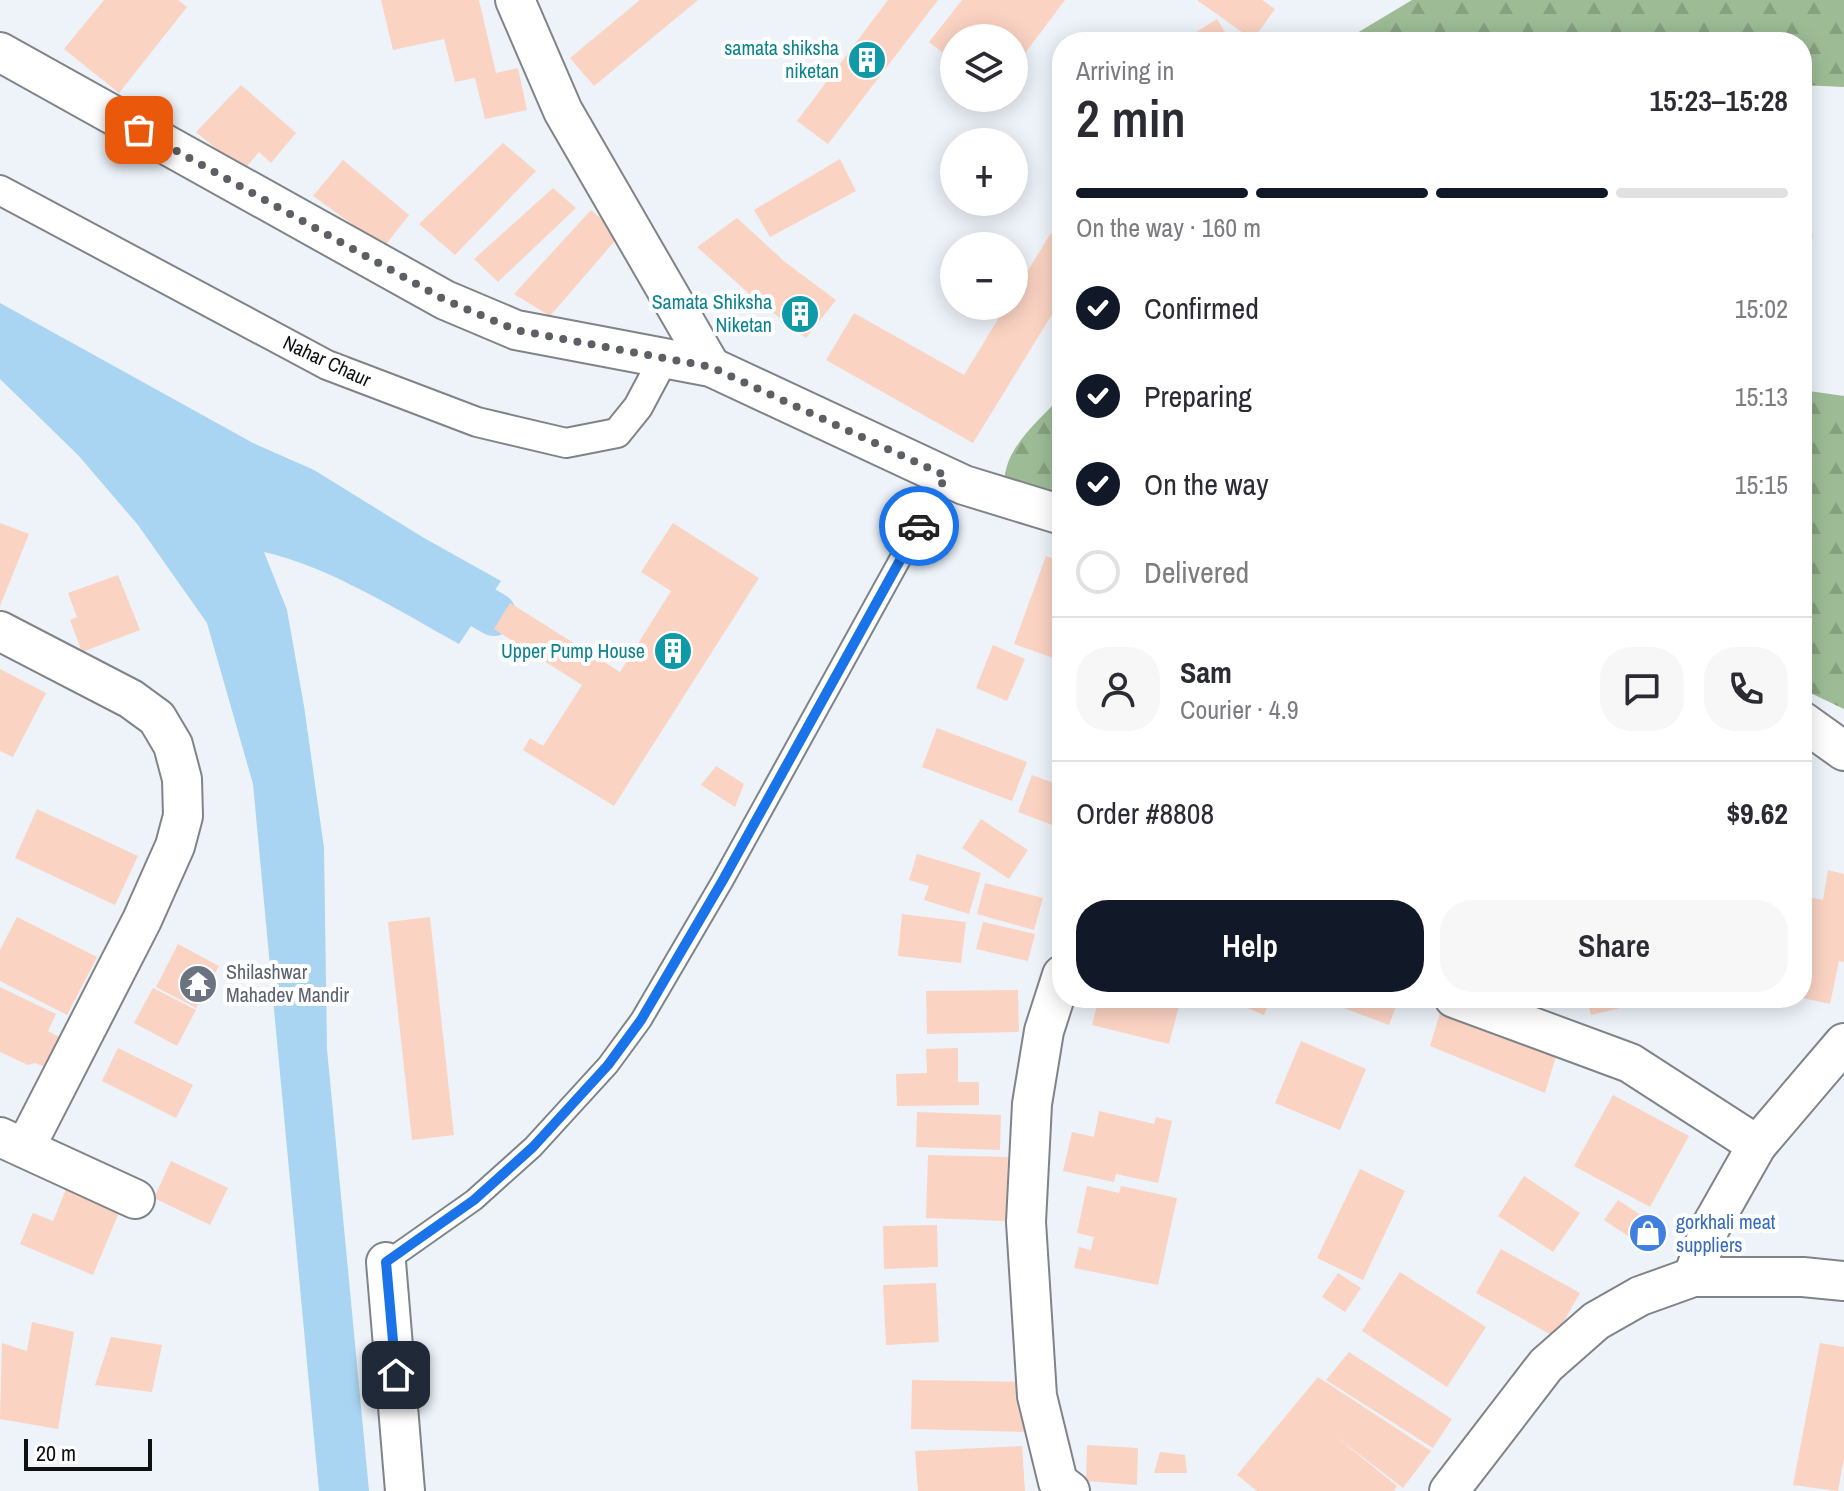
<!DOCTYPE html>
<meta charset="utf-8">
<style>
body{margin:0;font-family:"Archivo Narrow",sans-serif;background:#f7f7f7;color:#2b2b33;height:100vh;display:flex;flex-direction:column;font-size:30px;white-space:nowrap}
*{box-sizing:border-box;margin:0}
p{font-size:26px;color:#7c7c81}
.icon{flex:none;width:44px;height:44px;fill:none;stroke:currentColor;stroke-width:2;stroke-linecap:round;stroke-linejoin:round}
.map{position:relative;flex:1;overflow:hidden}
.panel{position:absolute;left:1052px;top:32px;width:760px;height:976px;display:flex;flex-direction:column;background:#fff;border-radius:32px;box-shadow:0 4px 20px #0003}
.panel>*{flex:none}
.tools{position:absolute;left:940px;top:24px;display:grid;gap:16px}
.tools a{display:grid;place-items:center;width:88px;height:88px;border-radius:50%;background:#fff;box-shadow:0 4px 20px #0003;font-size:40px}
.scale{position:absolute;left:24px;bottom:20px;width:128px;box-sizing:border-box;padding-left:8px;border:4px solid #0e1012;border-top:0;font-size:22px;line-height:28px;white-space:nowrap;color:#0e1012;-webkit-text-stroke:6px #fff;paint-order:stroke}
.pin{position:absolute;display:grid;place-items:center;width:68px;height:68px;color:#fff;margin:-34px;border-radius:16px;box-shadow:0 4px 12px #0006}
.courier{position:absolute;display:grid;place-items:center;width:80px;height:80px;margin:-40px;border:6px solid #1a73e8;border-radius:50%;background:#fff;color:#222;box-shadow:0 2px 10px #0007}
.overview em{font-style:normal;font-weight:600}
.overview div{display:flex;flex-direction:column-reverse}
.overview{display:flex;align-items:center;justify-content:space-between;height:136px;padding:0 24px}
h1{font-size:52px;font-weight:600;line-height:60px}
.bar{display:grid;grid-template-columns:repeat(4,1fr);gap:12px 8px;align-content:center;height:96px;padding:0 24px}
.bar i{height:10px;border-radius:6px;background:#e1e1e2}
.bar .current{background:#111827}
.bar p{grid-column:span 4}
.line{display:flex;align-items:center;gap:20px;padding:0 24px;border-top:2px solid #e1e1e2}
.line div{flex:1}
.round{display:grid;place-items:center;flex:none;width:84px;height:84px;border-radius:32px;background:#f7f7f7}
ol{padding:0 24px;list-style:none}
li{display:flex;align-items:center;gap:24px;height:88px}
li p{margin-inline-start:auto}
li .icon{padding:8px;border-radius:50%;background:#111827;color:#fff;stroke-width:4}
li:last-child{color:#7c7c81}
li i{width:44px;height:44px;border:4px solid #e1e1e2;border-radius:50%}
.action{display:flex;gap:16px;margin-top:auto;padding:16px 24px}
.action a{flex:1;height:92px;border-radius:32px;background:#111827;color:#fff;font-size:32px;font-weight:600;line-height:92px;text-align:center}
.action a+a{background:#f7f7f7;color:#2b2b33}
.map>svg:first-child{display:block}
</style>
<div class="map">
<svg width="1844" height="1491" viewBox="0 0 1844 1491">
<defs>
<pattern id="forest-firs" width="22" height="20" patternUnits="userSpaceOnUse" patternTransform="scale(2)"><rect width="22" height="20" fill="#9dbc96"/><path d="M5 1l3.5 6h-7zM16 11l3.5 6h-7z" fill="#86a180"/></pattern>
</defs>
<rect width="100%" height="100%" fill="#edf3f9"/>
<!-- forest -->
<g fill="url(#forest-firs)">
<polygon points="1412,0 1844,0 1844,87 1802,85 1802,42 1342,42"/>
<polygon points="1802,390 1844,396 1844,709 1802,689"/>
<path d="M1062,396v106l-57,-18c-3,-34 35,-65 57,-88z"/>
</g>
<!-- water -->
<path fill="#a9d4f2" d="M0,303l253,140 61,27 110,68 77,43 -42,63c-58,-32 -131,-78 -195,-92l23,58 17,96 20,142 3,201 42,442h-50l-66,-707 -46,-161 -69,-98 -60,-70 -78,-76z"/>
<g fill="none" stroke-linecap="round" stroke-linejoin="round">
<!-- canal -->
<polyline stroke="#a9d4f2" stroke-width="44" points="430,577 494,614"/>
</g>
<!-- building -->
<g fill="#fbd3c3">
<polygon points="104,0 178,0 187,7 119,93 64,49"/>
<polygon points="381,0 479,0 496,73 518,68 527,110 485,119 475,78 455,82 444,39 393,50"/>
<polygon points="640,0 698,0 594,86 570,58"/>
<polygon points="888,0 938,0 828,144 797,121"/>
<polygon points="962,0 1065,0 1014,68 1014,38 954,38 954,61 929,42"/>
<polygon points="1197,0 1262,0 1275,9 1253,40"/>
<polygon points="1217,19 1231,42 1181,42"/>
<polygon points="241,85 296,133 271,163 259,152 243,171 196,132"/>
<polygon points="503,143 536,171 455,255 419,224"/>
<polygon points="840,159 856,191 770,237 754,210"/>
<polygon points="343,160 409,215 384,247 313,196"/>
<polygon points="553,188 576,208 498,282 474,259"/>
<polygon points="591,210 620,235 550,316 514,294"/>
<polygon points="737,218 785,262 836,300 806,338 754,298 697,247"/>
<polygon points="1051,233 1062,240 1062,298 973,443 826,360 854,313 964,375 1006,306 1014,306 1014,293"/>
<polygon points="1802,233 1813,234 1809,265 1802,264"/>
<polygon points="0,523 29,534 0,606"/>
<polygon points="673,523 759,578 614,806 523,750 530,738 543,746 582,685 494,629 510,603 620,672 671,591 641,572"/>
<polygon points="1046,556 1062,562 1062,661 1014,644"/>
<polygon points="118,575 140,630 82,652 70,620 77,617 68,593"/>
<polygon points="993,645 1025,659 1007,701 976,688"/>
<polygon points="0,669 46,693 13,757 0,751"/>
<polygon points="937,728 1027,762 1012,801 922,767"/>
<polygon points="716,766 744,784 735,807 701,785"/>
<polygon points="1032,775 1062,786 1060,828 1018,812"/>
<polygon points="37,809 138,856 115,905 15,858"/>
<polygon points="981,819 1028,850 1009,879 962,848"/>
<polygon points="917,854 981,873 969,914 924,900 929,886 909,880"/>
<polygon points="1828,870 1844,874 1844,962 1839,961 1830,1004 1802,998 1802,896 1823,900"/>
<polygon points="985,883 1043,898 1034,930 977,914"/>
<polygon points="902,914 966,922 961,963 898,956"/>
<polygon points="17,917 97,957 67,1015 0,981 0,950"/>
<polygon points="430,917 454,1135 412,1140 388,922"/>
<polygon points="983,922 1035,934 1028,961 976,949"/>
<polygon points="178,944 219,966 196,1008 156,987"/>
<polygon points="0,987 56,1014 48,1031 59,1037 45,1067 35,1063 28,1065 0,1052"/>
<polygon points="153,988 196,1010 177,1046 134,1023"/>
<polygon points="1018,990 1019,1032 927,1034 926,991"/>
<polygon points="1099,998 1181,998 1169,1044 1092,1025"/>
<polygon points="1224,998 1271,998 1264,1015"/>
<polygon points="1317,998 1399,998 1389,1025"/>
<polygon points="1587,998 1658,998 1658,999 1591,1015"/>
<polygon points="1440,1013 1556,1056 1545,1093 1430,1046"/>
<polygon points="1301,1041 1366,1069 1340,1130 1275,1103"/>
<polygon points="118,1048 193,1085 176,1118 102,1081"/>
<polygon points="958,1048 958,1082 979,1082 979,1105 897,1106 896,1074 927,1073 926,1049"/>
<polygon points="1613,1095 1689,1136 1650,1207 1574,1166"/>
<polygon points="1099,1111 1154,1124 1156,1117 1172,1121 1158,1183 1116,1174 1114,1182 1063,1171 1072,1132 1094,1137"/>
<polygon points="917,1112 1001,1115 1000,1150 916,1147"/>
<polygon points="928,1155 1008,1157 1006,1221 926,1218"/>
<polygon points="171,1161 228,1188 210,1225 154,1198"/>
<polygon points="1360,1169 1405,1191 1363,1280 1317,1258"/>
<polygon points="1524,1176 1580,1213 1553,1252 1498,1216"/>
<polygon points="1087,1186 1119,1193 1121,1186 1177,1198 1158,1285 1074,1268 1079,1247 1091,1250 1094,1237 1077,1233"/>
<polygon points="67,1187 120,1210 93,1275 20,1244 33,1213 53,1221"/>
<polygon points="1618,1200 1660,1228 1646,1248 1604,1220"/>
<polygon points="937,1225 938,1267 884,1269 883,1226"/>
<polygon points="1501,1249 1580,1293 1555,1337 1476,1293"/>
<polygon points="1400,1272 1486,1327 1447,1387 1362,1331"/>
<polygon points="1338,1273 1361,1288 1345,1312 1322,1297"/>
<polygon points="936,1283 939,1342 886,1345 883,1285"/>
<polygon points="32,1322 74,1332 58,1429 0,1419 2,1343 27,1351"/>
<polygon points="111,1337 162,1345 152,1392 95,1385"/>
<polygon points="1820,1343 1844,1347 1844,1458 1838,1491 1793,1485"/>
<polygon points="1349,1352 1452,1419 1433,1448 1326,1380"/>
<polygon points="1318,1377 1431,1451 1403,1488 1334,1435 1397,1486 1394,1491 1257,1491 1237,1475"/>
<polygon points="912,1380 1028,1382 1027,1432 911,1429"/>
<polygon points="1087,1445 1138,1448 1137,1485 1086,1481"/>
<polygon points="1022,1446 1025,1491 918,1491 915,1451"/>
<polygon points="1160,1452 1185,1455 1187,1473 1154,1473"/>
</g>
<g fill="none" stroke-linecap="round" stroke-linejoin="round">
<!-- service casing -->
<g stroke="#7f8489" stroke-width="24">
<polyline id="service" points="386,1262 474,1200 533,1147 608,1065 641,1020 723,880 946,476"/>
</g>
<!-- pedestrian casing -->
<g stroke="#7f8489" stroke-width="32">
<polyline id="pedestrian" points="0,190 327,365 477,422 566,443 617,433 638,407 663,360"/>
</g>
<!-- minor casing -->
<g stroke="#7f8489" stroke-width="42">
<g id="minor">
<polyline points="515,0 563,111 711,367"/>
<polyline points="0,52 445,300 516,330 711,367 964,485 1062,515"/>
<polyline points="0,631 131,699 157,718 173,745 182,779 183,816 175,846 142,920 25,1148"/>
<polyline points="1802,721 1844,751"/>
<polyline points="1062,975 1044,1031 1032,1104 1026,1222 1037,1396 1058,1482 1070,1491"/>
<polyline points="1454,998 1630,1063 1757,1145"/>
<polyline points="0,1137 135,1199"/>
<polyline points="386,1262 405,1491"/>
<polyline points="1693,1277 1710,1228 1757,1145 1844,1043"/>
<polyline points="1449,1491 1546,1365 1596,1321 1640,1296 1693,1277 1803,1277 1844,1281"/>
</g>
</g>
<!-- service -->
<use href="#service" stroke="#fff" stroke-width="20"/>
<!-- pedestrian -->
<use href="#pedestrian" stroke="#fff" stroke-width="28"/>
<!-- minor -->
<use href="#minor" stroke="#fff" stroke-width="38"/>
</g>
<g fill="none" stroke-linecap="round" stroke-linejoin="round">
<!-- done -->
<polyline stroke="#5c5f63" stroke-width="8" stroke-dasharray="0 14.4" points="139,130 445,300 516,330 711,367 946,476 919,526"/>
<!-- route -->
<polyline stroke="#1a73e8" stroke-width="10" points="396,1375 386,1262 474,1200 533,1147 608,1065 641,1020 723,880 919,526"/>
</g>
<!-- icons -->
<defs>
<g id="building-disc" transform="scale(2)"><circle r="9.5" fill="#0f9aa8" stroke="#fff"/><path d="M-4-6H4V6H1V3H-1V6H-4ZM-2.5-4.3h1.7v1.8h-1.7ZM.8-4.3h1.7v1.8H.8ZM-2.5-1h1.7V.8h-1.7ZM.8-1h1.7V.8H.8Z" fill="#fff"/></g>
<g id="temple-disc" transform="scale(2)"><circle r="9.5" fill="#6b7280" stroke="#fff"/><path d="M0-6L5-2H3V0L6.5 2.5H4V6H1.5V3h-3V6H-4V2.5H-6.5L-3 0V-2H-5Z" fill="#fff"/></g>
<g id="shop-disc" transform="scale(2)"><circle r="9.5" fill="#3f7fe0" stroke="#fff"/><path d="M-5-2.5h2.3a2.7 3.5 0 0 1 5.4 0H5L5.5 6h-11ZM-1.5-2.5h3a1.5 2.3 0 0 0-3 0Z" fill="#fff"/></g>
</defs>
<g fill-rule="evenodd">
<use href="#building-disc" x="867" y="60"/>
<use href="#building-disc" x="800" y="314"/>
<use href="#building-disc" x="673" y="651"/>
<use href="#temple-disc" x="198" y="984"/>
<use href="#shop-disc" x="1648" y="1233"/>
</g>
<g text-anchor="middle" stroke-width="8" stroke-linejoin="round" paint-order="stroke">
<!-- culture labels -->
<g font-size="20" fill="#0d838f" stroke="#fff" text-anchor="end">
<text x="839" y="55">samata shiksha<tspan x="839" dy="23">niketan</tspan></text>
<text x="772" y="309">Samata Shiksha<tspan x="772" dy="23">Niketan</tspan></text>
<text x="645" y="658">Upper Pump House</text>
</g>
<!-- street labels -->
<g font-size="20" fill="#0e1012" stroke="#fff">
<text transform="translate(327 361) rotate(25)" y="7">Nahar Chaur</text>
</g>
<!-- worship labels -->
<g font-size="20" fill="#5b616d" stroke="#fff" text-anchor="start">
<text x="226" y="979">Shilashwar<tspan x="226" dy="23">Mahadev Mandir</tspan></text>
</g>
<!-- shop labels -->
<g font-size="20" fill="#366cbe" stroke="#fff" text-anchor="start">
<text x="1676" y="1229">gorkhali meat<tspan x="1676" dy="23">suppliers</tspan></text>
</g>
</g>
</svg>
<div class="tools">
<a><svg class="icon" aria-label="layers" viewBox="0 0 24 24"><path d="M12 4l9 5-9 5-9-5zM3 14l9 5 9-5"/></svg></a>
<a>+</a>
<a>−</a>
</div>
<div class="scale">20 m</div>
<div class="pin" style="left:139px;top:130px;background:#ea580c"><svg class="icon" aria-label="bag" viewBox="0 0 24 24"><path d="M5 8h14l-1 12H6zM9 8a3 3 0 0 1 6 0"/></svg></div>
<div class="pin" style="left:396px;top:1375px;background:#1f2937"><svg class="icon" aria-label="home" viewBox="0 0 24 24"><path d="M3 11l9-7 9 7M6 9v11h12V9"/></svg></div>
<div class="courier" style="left:919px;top:526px"><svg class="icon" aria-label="car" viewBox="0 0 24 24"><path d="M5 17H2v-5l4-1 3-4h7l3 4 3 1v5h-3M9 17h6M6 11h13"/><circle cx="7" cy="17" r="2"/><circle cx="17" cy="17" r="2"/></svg></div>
<section class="panel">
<div class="overview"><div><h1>2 min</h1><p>Arriving in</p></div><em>15:23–15:28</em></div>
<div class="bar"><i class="current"></i><i class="current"></i><i class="current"></i><i></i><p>On the way · 160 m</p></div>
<ol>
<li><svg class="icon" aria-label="check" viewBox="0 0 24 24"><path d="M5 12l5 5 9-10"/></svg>Confirmed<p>15:02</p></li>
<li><svg class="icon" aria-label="check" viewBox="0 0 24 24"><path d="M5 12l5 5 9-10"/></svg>Preparing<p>15:13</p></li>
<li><svg class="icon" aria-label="check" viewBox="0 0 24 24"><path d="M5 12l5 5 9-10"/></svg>On the way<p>15:15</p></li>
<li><i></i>Delivered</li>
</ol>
<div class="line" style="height:144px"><a class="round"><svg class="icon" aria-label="person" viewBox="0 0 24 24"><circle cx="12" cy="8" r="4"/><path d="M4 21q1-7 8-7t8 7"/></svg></a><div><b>Sam</b><p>Courier · 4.9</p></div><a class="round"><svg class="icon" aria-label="chat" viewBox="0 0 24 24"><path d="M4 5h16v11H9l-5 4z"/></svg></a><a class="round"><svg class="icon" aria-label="phone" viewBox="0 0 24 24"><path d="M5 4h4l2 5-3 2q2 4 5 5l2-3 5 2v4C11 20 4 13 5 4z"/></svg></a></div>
<div class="line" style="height:104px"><div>Order #8808</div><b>$9.62</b></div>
<div class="action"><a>Help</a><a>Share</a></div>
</section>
</div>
